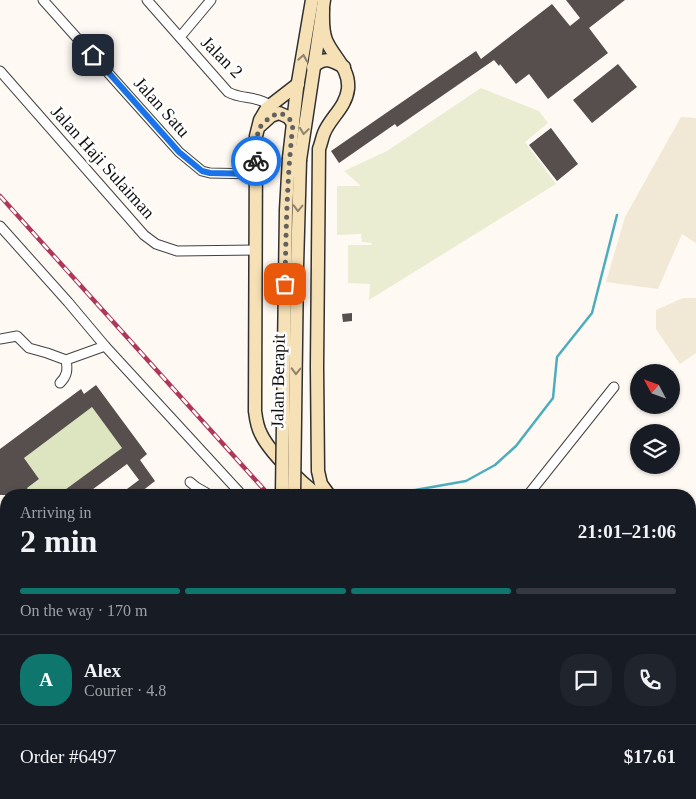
<!DOCTYPE html>
<meta charset="utf-8">
<style>
body{margin:0;font-family:Georgia,serif;background:#20242c;color:#f1f3f6;height:100vh;display:flex;flex-direction:column;font-size:19px;white-space:nowrap}
*{box-sizing:border-box;margin:0}
p{font-size:16px;color:#9ea1a6}
.icon{flex:none;width:28px;height:28px;fill:none;stroke:currentColor;stroke-width:2;stroke-linecap:round;stroke-linejoin:round}
.map{position:relative;flex:1;overflow:hidden}
.details{position:absolute;left:0px;top:489px;width:696px;height:311px;display:flex;flex-direction:column;background:#171b24;border-radius:20px 20px 0 0;box-shadow:0 1px 4px #0004}
.details>*{flex:none}
.needle{width:32px;rotate:311deg}
.fabs{position:absolute;left:630px;top:364px;display:grid;gap:10px}
.fabs a{display:grid;place-items:center;width:50px;height:50px;border-radius:50%;background:#171b24;box-shadow:0 1px 4px #0004;font-size:25px}
.pin{position:absolute;display:grid;place-items:center;width:42px;height:42px;color:#fff;margin:-21px;border-radius:10px;box-shadow:0 2px 8px #0006}
.courier{position:absolute;display:grid;place-items:center;width:50px;height:50px;margin:-25px;border:4px solid #1a73e8;border-radius:50%;background:#fff;color:#222;box-shadow:0 1px 6px #0007}
.summary em{font-style:normal;font-weight:600}
.summary div{display:flex;flex-direction:column-reverse}
.summary{display:flex;align-items:center;justify-content:space-between;height:85px;padding:0 20px}
h1{font-size:32px;font-weight:600;line-height:38px}
.bar{display:grid;grid-template-columns:repeat(4,1fr);gap:8px 5px;align-content:center;height:60px;padding:0 20px}
.bar i{height:6px;border-radius:4px;background:#363941}
.bar .current{background:#0f766e}
.bar p{grid-column:span 4}
.line{display:flex;align-items:center;gap:12px;padding:0 20px;border-top:1px solid #363941}
.line div{flex:1}
.round{display:grid;place-items:center;flex:none;width:52px;height:52px;border-radius:20px;background:#20242c}
.map>svg:first-child{display:block}
</style>
<div class="map">
<svg width="696" height="799" viewBox="0 0 696 799">
<rect width="100%" height="100%" fill="#fef9f3"/>
<!-- farmland -->
<g fill="#f1e9d5">
<polygon points="681,117 696,118 696,243 682,234 658,289 606,282 625,217"/>
<polygon points="683,298 696,298 696,353 680,364 656,329 656,310"/>
</g>
<!-- green -->
<polygon fill="#dce5c0" points="92,407 122,448 58,495 32,495 27,488 39,479 24,458"/>
<!-- pitch -->
<polygon fill="#eaedd1" points="481,88 539,111 548,123 525,142 556,184 369,300 370,284 348,283 348,245 371,245 372,243 362,242 361,234 337,235 337,186 361,186 344,171 387,151"/>
<g fill="none" stroke-linecap="round" stroke-linejoin="round">
<!-- stream -->
<g stroke="#4dacbe" stroke-width="2.5">
<polyline points="395,495 404,492 466,481 495,465 516,446 553,398 557,357 592,313 617,215"/>
<polyline points="0,767 6,764"/>
</g>
</g>
<!-- building -->
<g fill="#574f4d">
<polygon points="566,0 625,0 589,28 608,53 548,99 529,74 516,84 500,64 499,66 494,60 397,127 395,124 339,163 331,151 476,51 481,59 552,4 570,26 580,18"/>
<polygon points="618,64 637,87 592,123 573,100"/>
<polygon points="551,128 578,164 557,181 529,145"/>
<polygon points="352,313 352,321 343,322 342,314"/>
<polygon points="96,385 147,454 140,460 155,481 137,495 119,495 139,480 127,464 85,495 58,495 122,448 92,407 24,458 39,479 27,488 32,495 0,495 0,449 81,389 84,394"/>
</g>
<g fill="none" stroke-linecap="round" stroke-linejoin="round">
<!-- street casing -->
<g stroke="#424242" stroke-width="11">
<g id="street">
<polyline points="43,0 179,152 202,171 210,173 256,174"/>
<path d="M147,0l81,92c14,8 27,3 42,13"/>
<polyline points="180,37 211,0"/>
<polyline points="0,71 144,235 156,244 177,251 256,250"/>
<polyline points="0,226 68,302 105,346 242,495"/>
<polyline points="0,339 17,336 29,348 47,353 66,360 105,346"/>
<path d="M60,383c7,-7 8,-13 6,-23"/>
<polyline points="190,482 196,487 210,495"/>
<polyline points="528,495 614,387"/>
<polyline points="690,598 696,607"/>
<polyline points="690,659 696,657"/>
<polyline points="6,665 0,675 6,682"/>
<polyline points="0,691 6,688"/>
<polyline points="690,787 696,785"/>
<polyline points="60,794 62,798 66,799"/>
<polyline points="109,794 111,799"/>
<polyline points="240,794 243,799"/>
<polyline points="261,794 261,799"/>
<polyline points="312,794 312,799"/>
<polyline points="369,794 369,799"/>
<polyline points="460,794 465,799"/>
<polyline points="679,794 682,799"/>
<polyline points="73,799 92,794"/>
<polyline points="657,799 657,794"/>
</g>
</g>
<!-- secondary casing -->
<g stroke="#313131" stroke-width="15">
<g id="secondary">
<path d="M323,9c0,11 -1,21 3,31 7,17 24,28 22,49 -2,18 -18,29 -24,44 -2,5 -3,11 -5,16l-2,218 1,104 3,13 8,11"/>
<path d="M313,67c11,-11 19,-7 31,0"/>
<path d="M298,84l-31,24 -7,12 -4,16 -1,275c1,8 2,16 6,23 9,19 40,48 56,61"/>
<polyline points="261,125 271,116 279,113 288,117 293,123"/>
<polyline points="289,158 297,88 312,0"/>
<polyline points="300,160 324,0"/>
<polyline points="291,794 291,799"/>
<polyline points="575,794 580,799"/>
<polyline points="280,799 280,794"/>
</g>
</g>
<!-- street -->
<use href="#street" stroke="#fff" stroke-width="9"/>
<!-- secondary -->
<use href="#secondary" stroke="#f6e0b6" stroke-width="12"/>
<!-- rail casing -->
<g stroke="#b03759" stroke-width="4.5">
<g id="rail">
<polyline points="0,196 269,495"/>
<polyline points="536,794 541,799"/>
</g>
</g>
<!-- rail -->
<use href="#rail" stroke="#fff" stroke-width="2.5" stroke-dasharray="8" stroke-linecap="butt"/>
<!-- secondary-bridge casing -->
<g stroke="#313131" stroke-width="15" stroke-linecap="butt">
<g id="secondary-bridge">
<polyline points="282,495 286,210 289,158"/>
<polyline points="294,495 297,266 300,160"/>
</g>
</g>
<!-- secondary-bridge -->
<use href="#secondary-bridge" stroke="#f6e0b6" stroke-width="12"/>
</g>
<!-- one-way arrows -->
<defs><path id="oneway-chevron" d="M-2-3.5L2.5 0L-2 3.5" fill="none" stroke-width="1.6" stroke-linecap="round" stroke-linejoin="round" transform="scale(1.25)"/></defs>
<g stroke="#8e826b">
<use href="#oneway-chevron" transform="translate(303 58) rotate(-80)"/>
<use href="#oneway-chevron" transform="translate(304 131) rotate(98)"/>
<use href="#oneway-chevron" transform="translate(298 208) rotate(92)"/>
<use href="#oneway-chevron" transform="translate(296 371) rotate(91)"/>
</g>
<g fill="none" stroke-linecap="round" stroke-linejoin="round">
<!-- done -->
<path stroke="#63615f" stroke-width="5" stroke-dasharray="0 9" d="M256,161l2,-32 13,-13 9,-3 8,4 5,7c-6,53 -7,106 -8,160"/>
<!-- route -->
<polyline stroke="#1a73e8" stroke-width="6" points="93,55 179,152 202,171 210,173 256,174 256,161"/>
</g>
<g text-anchor="middle" stroke-width="5" stroke-linejoin="round" paint-order="stroke">
<!-- street labels -->
<g font-size="18" fill="#0f0f0f" stroke="#fff">
<text transform="translate(222 57) rotate(45)" y="6">Jalan 2</text>
<text transform="translate(162 107) rotate(48)" y="6">Jalan Satu</text>
<text transform="translate(103 162) rotate(48)" y="6">Jalan Haji Sulaiman</text>
<text transform="translate(278 381) rotate(-89)" y="6">Jalan Berapit</text>
</g>
</g>
</svg>
<div class="fabs">
<a><svg class="needle" viewBox="-14 -14 28 28"><path d="M0-13l5 13h-10z" fill="#e53935"/><path d="M0 13l5-13h-10z" fill="#9ea1a6"/></svg></a>
<a><svg class="icon" aria-label="layers" viewBox="0 0 24 24"><path d="M12 4l9 5-9 5-9-5zM3 14l9 5 9-5"/></svg></a>
</div>
<div class="pin" style="left:285px;top:284px;background:#ea580c"><svg class="icon" aria-label="bag" viewBox="0 0 24 24"><path d="M5 8h14l-1 12H6zM9 8a3 3 0 0 1 6 0"/></svg></div>
<div class="pin" style="left:93px;top:55px;background:#1f2937"><svg class="icon" aria-label="home" viewBox="0 0 24 24"><path d="M3 11l9-7 9 7M6 9v11h12V9"/></svg></div>
<div class="courier" style="left:256px;top:161px"><svg class="icon" aria-label="bike" viewBox="0 0 24 24"><circle cx="6" cy="16" r="4"/><circle cx="18" cy="16" r="4"/><path d="M6 16l4-8h5l3 8M10 8l3 8H6M13 5h3"/></svg></div>
<section class="details">
<div class="summary"><div><h1>2 min</h1><p>Arriving in</p></div><em>21:01–21:06</em></div>
<div class="bar"><i class="current"></i><i class="current"></i><i class="current"></i><i></i><p>On the way · 170 m</p></div>
<div class="line" style="height:90px"><b class="round" style="background:#0f766e;color:#fff">A</b><div><b>Alex</b><p>Courier · 4.8</p></div><a class="round"><svg class="icon" aria-label="chat" viewBox="0 0 24 24"><path d="M4 5h16v11H9l-5 4z"/></svg></a><a class="round"><svg class="icon" aria-label="phone" viewBox="0 0 24 24"><path d="M5 4h4l2 5-3 2q2 4 5 5l2-3 5 2v4C11 20 4 13 5 4z"/></svg></a></div>
<div class="line" style="height:65px"><div>Order #6497</div><b>$17.61</b></div>
</section>
</div>
